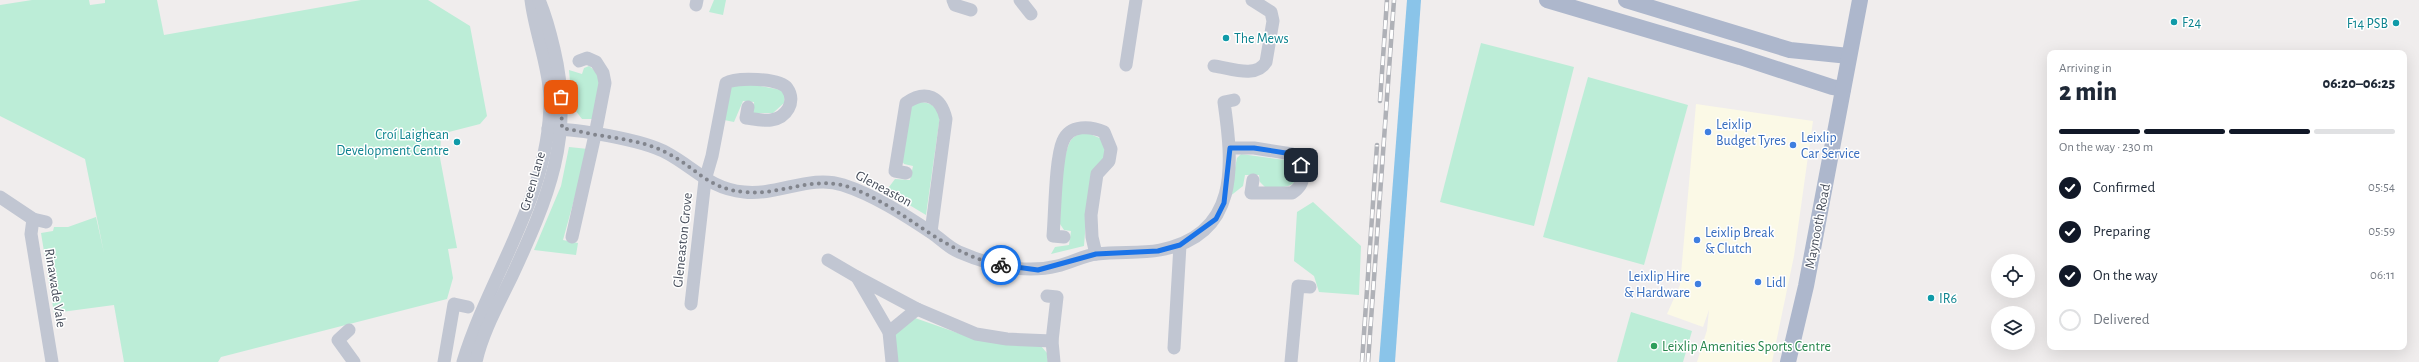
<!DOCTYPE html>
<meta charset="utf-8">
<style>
body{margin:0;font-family:"Alegreya Sans",sans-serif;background:#f2f2f3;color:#1f2937;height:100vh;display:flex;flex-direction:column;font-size:15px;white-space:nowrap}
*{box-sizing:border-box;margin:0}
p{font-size:13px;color:#747a83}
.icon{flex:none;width:22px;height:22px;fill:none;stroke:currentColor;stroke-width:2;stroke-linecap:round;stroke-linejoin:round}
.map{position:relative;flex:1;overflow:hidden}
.drawer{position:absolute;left:2047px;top:50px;width:360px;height:300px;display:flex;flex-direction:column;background:#fff;border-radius:8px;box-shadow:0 4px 16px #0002}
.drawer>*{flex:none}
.tools{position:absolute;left:1991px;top:254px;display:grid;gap:8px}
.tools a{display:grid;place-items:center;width:44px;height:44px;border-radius:50%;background:#fff;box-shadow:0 4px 16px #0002;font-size:20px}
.pin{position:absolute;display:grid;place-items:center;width:34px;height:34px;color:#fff;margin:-17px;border-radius:8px;box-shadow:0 2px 6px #0006}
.courier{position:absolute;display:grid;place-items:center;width:40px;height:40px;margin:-20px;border:3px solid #1a73e8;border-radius:50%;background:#fff;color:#222;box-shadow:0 1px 5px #0007}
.overview em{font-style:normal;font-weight:800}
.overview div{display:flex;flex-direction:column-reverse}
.overview{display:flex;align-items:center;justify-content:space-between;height:68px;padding:0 12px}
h1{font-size:26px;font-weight:800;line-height:30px}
.bar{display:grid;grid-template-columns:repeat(4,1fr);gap:6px 4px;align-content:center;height:48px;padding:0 12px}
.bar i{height:5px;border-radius:3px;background:#e0e1e3}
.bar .active{background:#111827}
.bar p{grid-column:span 4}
ol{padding:0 12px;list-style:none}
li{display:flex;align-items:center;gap:12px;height:44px}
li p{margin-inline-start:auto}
li .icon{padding:4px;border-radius:50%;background:#111827;color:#fff;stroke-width:4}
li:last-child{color:#747a83}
li i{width:22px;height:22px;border:2px solid #e0e1e3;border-radius:50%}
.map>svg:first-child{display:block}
</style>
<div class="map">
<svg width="2419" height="362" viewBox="0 0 2419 362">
<rect width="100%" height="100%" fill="#f0eded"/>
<!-- commercial -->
<polygon fill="#fbf9e6" points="1696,104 1813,121 1794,256 1772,362 1697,362 1707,330 1709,310 1703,327 1667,314 1680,285"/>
<!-- green -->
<g fill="#bcedd7">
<polygon points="32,0 89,0 90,5 105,3 105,0 157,0 164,35 361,0 428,0 470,26 487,116 480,124 441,134 440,158 457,248 448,249 453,278 447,299 221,357 218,362 124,362 114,305 54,313 41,233 53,231 54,227 68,227 96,217 104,253 85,159 0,116 0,5"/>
<polygon points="714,0 726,0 723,15 709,12"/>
<polygon points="1481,43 1574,67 1534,226 1440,202"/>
<path d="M589,66c19,13 9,35 5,53h-12l-10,-13 -3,-36 13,4 2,-6z"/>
<polygon points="1588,77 1688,105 1644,265 1543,237"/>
<polygon points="745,83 781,90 785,96 784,103 773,113 753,113 754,102 743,101 734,122 724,120 731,86"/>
<path d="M916,102c12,0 20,2 24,14l-14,99 -40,-24 9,-12 15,1 3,-14 -9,-2 -2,-3 8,-52z"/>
<path d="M1085,132l17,7c9,21 -5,25 -11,42 -5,16 -5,48 -7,65l-33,8 4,-7 14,-2 2,-14 -7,-1 -4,-6c1,-22 0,-65 11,-84 4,-5 9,-6 14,-8z"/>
<polygon points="569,147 588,149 563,240 578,243 576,255 534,250 561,186"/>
<path d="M1241,154l51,7c15,26 -6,27 -26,27l-6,-6 -1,-7h-14l-2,11 -14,11 8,-39z"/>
<polygon points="1313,202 1361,246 1359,295 1319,292 1314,276 1294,261 1297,212"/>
<polygon points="1631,312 1692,331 1683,362 1617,362"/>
<polygon points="915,318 975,339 1041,346 1047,353 1048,362 896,362 895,332"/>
</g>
<!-- water -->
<polygon fill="#8ac4e9" points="1407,0 1421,0 1395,362 1379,362"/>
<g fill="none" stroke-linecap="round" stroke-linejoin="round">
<!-- minor -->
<g stroke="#c1c6d2" stroke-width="13">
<polyline points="953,0 955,5 971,10"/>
<polyline points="1020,0 1031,14"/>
<polyline points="696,5 697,0"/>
<polyline points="1126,65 1136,0"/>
<path d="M1214,66c16,2 42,13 52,-4l7,-41 -2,-9 -19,-12"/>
<path d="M548,129c27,-1 96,11 119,24 28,15 43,36 77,39 33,4 67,-18 99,-7 31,10 62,30 89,48 9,6 17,15 27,19 30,13 66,22 98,14 14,-3 27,-11 40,-12 21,-3 43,0 63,-4 80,-15 73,-85 64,-148l10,-2"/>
<path d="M1230,148h24l38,6c11,12 17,28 0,39h-41l2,-13"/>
<path d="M906,173l-11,-2 11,-68c20,-14 35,-6 40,16l-15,113"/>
<polyline points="0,197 33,219 46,222"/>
<polyline points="33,219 31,234 52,362"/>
<polyline points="572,237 595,135 605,83 603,73 596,62 587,58 579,61"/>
<path d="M1064,237l-11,-1c2,-22 2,-77 10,-95 7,-17 28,-15 41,-9l7,17 -2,12 -12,13 -6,41 1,22 4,17"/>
<polyline points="828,260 857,277"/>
<polyline points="1047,296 1057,297 1052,341 1054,362"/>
<path d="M691,304l14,-124 7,-24 14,-73c10,-6 54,-5 61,5 10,14 -1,30 -16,32 -8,1 -17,-1 -25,-2l2,-11"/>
<polyline points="349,330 338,340 354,362"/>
<polyline points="889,332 917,309"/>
<polyline points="1174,348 1180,245"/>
<polyline points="444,362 454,304 468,307"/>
<path d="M463,362c27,-89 88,-167 87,-264 -1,-33 -15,-65 -19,-98"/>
<path d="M476,362c6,-29 23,-59 36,-86 36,-78 63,-140 42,-227 -4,-17 -8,-33 -15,-49"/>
<polyline points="892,362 889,332 857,277 917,309 976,334 1007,339 1052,341"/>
<polyline points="1291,362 1298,286 1310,287"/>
</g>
<!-- major -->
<g stroke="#adb7cc" stroke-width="16">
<polyline points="1547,0 1740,57 1832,87 1843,89"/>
<polyline points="1626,0 1790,50 1849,56"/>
<polyline points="1788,362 1806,286 1860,0"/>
</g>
<!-- rail casing -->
<g stroke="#afb1b7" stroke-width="4.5">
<g id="rail">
<polyline points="1380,101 1387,0"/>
<polyline points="1362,362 1377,145"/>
<polyline points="1368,362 1394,0"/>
</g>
</g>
<!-- rail -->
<use href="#rail" stroke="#fff" stroke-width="3" stroke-dasharray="9" stroke-linecap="butt"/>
</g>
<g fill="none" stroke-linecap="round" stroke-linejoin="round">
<!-- done -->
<path stroke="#82858d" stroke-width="4" stroke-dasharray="0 7.2" d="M561,97l1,31c12,2 23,5 35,7 23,4 47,6 68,17 30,14 42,37 79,40 39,4 71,-19 110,-3 52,20 91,66 147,76"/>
<!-- route -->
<polyline stroke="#1a73e8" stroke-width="5" points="1001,265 1038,270 1096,254 1158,251 1180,245 1216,219 1224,203 1230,148 1254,148 1292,154 1301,165"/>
</g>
<!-- markers -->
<g fill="#0f9aa8" stroke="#fff" stroke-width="1.5">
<circle cx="2174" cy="22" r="4"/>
<circle cx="2396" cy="23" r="4"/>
<circle cx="1226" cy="38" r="4"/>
<circle cx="457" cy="142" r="4"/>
<circle cx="1931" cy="298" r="4"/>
</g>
<g fill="#3f7fe0" stroke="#fff" stroke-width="1.5">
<circle cx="1708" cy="132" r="4"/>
<circle cx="1793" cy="145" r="4"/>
<circle cx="1697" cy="240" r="4"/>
<circle cx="1758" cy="282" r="4"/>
<circle cx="1698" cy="284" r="4"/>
</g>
<circle fill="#2e9e5b" stroke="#fff" stroke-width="1.5" cx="1654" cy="346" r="4"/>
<g text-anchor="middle" stroke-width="3" stroke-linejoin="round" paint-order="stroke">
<!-- culture labels -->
<g font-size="14" fill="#0d838f" stroke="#fff" text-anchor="start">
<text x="2182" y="27">F24</text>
<text x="2388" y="28" text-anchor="end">F14 PSB</text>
<text x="1234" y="43">The Mews</text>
<text x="449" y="139" text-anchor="end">Croí Laighean<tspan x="449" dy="16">Development Centre</tspan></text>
<text x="1939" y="303">IR6</text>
</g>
<!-- shop labels -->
<g font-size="14" fill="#366cbe" stroke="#fff" text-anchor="start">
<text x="1716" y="129">Leixlip<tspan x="1716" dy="16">Budget Tyres</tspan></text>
<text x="1801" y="142">Leixlip<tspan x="1801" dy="16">Car Service</tspan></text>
<text x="1705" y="237">Leixlip Break<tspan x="1705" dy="16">&amp; Clutch</tspan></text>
<text x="1690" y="281" text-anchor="end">Leixlip Hire<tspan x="1690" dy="16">&amp; Hardware</tspan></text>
<text x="1766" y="287">Lidl</text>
</g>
<!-- street labels -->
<g font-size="14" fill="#464d5a" stroke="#fff">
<text transform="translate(532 181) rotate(-74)" y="5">Green Lane</text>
<text transform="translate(884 188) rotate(28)" y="5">Gleneaston</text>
<text transform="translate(1817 226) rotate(-79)" y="5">Maynooth Road</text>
<text transform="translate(682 240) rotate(-84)" y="5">Gleneaston Grove</text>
<text transform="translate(56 288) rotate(81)" y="5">Rinawade Vale</text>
</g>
<!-- leisure labels -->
<g font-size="14" fill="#27864d" stroke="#fff" text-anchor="start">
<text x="1662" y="351">Leixlip Amenities Sports Centre</text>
</g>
</g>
</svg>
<div class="tools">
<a><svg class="icon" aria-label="locate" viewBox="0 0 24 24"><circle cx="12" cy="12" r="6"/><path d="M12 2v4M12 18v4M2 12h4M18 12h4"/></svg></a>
<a><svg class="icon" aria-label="layers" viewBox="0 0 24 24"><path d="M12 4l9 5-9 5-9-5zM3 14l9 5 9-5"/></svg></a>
</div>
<div class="pin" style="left:561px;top:97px;background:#ea580c"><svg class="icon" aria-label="bag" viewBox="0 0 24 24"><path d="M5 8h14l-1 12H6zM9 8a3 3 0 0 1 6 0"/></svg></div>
<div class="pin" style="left:1301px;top:165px;background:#1f2937"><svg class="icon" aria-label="home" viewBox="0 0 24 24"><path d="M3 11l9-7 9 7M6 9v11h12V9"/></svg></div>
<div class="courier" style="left:1001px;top:265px"><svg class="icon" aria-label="bike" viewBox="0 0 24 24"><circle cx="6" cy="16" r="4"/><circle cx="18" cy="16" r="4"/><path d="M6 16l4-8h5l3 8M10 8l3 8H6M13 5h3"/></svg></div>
<section class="drawer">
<div class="overview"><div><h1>2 min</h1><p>Arriving in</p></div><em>06:20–06:25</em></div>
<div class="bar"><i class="active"></i><i class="active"></i><i class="active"></i><i></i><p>On the way · 230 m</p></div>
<ol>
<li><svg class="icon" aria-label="check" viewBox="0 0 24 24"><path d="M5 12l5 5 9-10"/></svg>Confirmed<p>05:54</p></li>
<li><svg class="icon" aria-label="check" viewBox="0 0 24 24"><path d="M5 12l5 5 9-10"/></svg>Preparing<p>05:59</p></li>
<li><svg class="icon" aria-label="check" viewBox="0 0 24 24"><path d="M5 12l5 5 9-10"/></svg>On the way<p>06:11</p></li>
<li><i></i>Delivered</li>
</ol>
</section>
</div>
